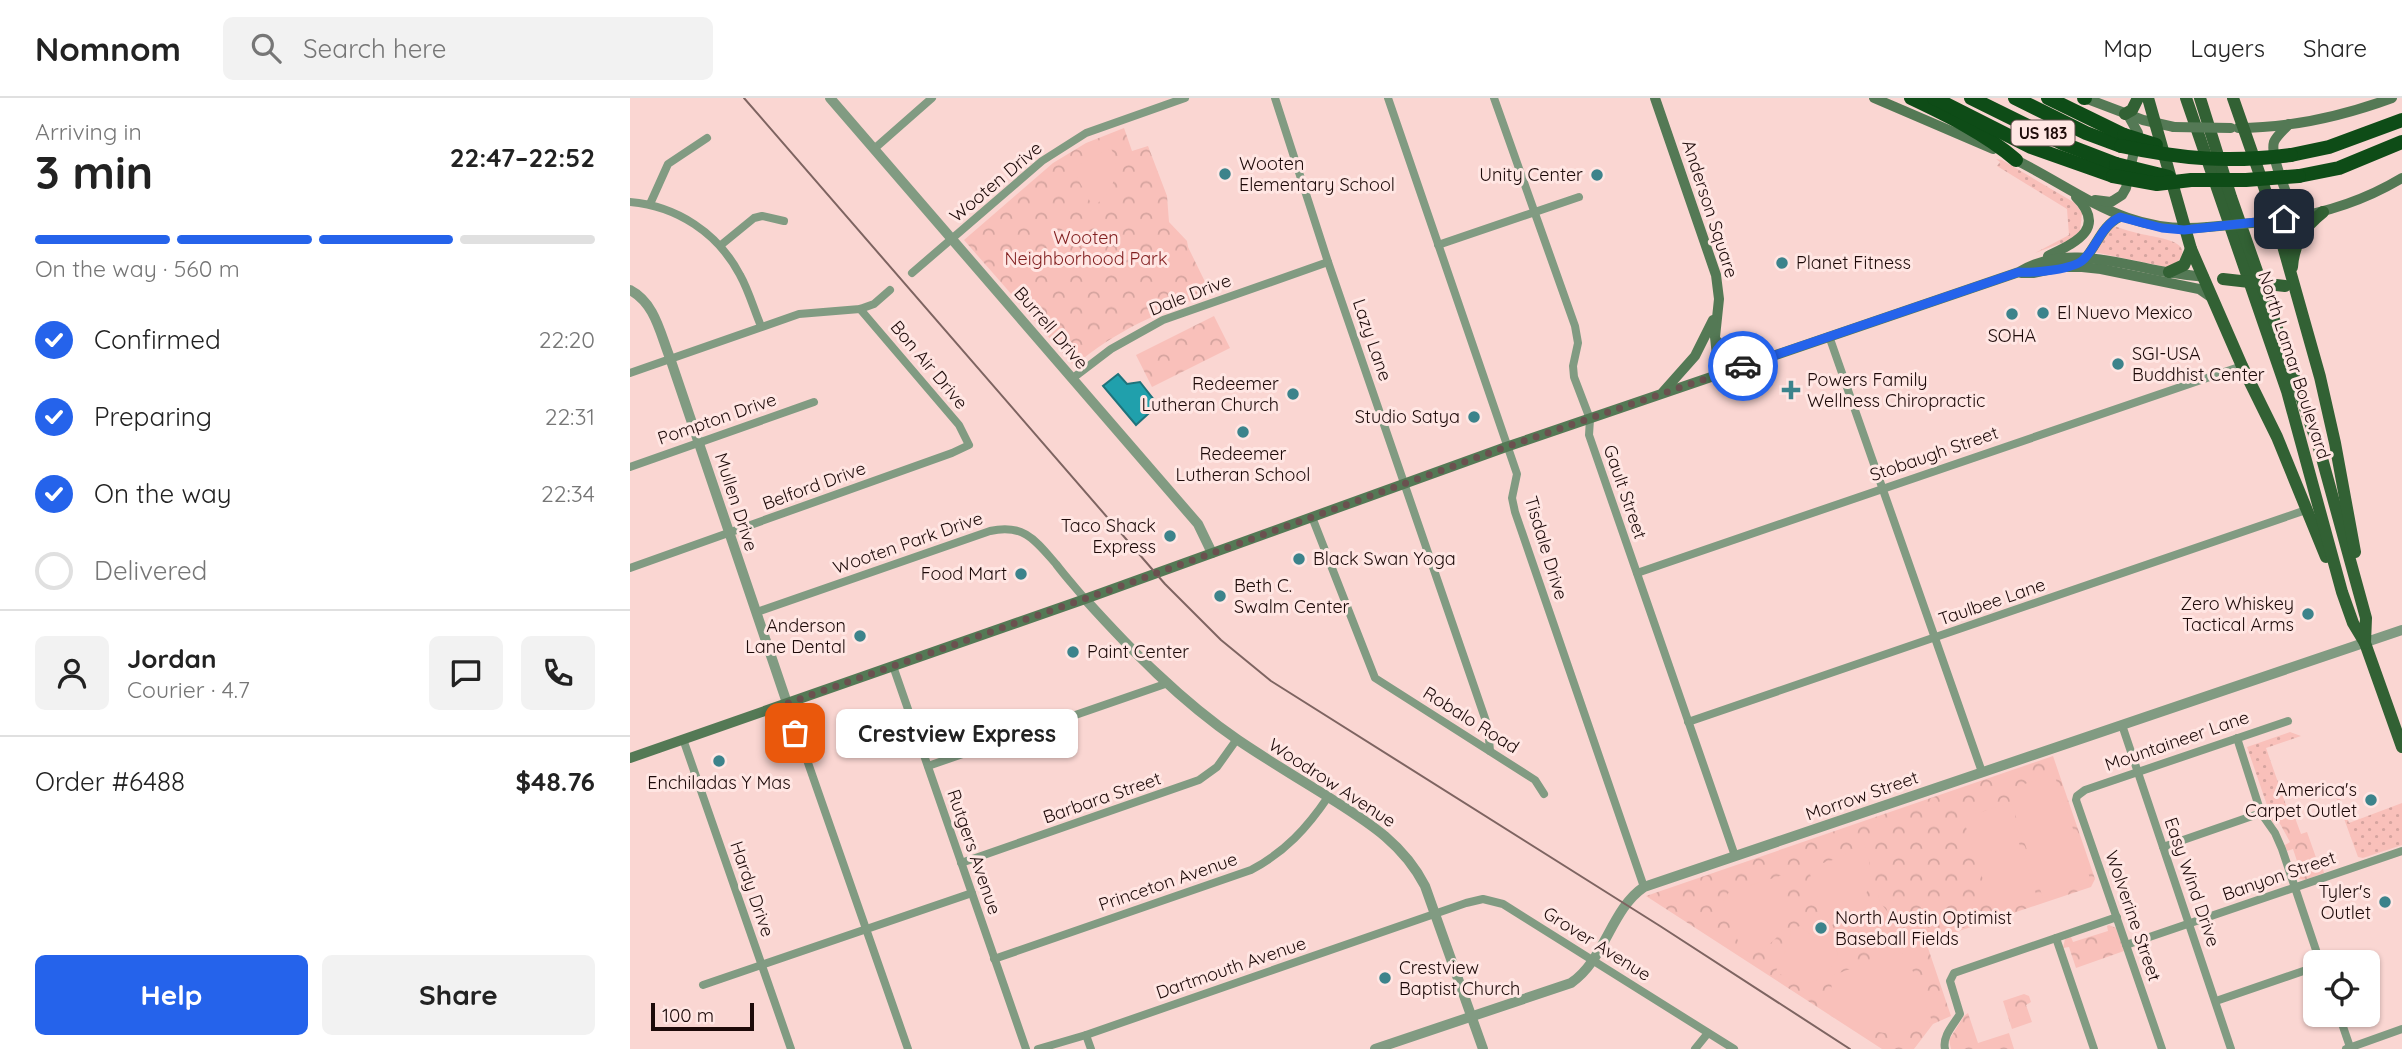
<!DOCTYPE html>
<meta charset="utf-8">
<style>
body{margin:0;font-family:Quicksand,sans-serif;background:#f2f2f2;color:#222;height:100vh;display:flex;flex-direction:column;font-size:26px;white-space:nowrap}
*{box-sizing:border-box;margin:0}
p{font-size:23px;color:#767676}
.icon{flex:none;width:38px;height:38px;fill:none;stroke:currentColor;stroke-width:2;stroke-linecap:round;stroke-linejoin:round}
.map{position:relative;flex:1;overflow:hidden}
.side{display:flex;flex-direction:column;background:#fff;width:630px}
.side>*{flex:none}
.buttons{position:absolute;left:1673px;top:852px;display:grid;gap:14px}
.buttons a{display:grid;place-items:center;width:77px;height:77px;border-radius:10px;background:#fff;box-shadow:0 2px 5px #0004;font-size:35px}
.scale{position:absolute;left:21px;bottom:18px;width:103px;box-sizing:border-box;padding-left:7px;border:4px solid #1d0a09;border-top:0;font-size:19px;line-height:24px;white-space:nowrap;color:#1d0a09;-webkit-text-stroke:5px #ffe6e3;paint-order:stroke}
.pin{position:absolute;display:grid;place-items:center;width:60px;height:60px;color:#fff;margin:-30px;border-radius:14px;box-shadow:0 4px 10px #0006}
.courier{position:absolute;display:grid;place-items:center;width:70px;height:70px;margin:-35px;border:5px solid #2563eb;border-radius:50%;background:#fff;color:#222;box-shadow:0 2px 9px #0007}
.bubble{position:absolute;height:49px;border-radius:10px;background:#fff;box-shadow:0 2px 5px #0004;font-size:23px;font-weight:700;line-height:49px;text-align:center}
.head em{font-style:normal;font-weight:700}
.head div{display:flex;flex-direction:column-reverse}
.head{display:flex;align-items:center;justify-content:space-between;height:119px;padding:0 35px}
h1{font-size:46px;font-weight:700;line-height:52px}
.bar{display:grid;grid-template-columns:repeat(4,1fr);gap:10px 7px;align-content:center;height:84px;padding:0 35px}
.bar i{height:9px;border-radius:5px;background:#e0e0e0}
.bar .current{background:#2563eb}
.bar p{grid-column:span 4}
.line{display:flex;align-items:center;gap:18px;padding:0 35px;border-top:2px solid #e0e0e0}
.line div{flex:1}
.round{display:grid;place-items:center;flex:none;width:74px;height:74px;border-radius:10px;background:#f2f2f2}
ol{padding:0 35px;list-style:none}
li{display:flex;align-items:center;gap:21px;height:77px}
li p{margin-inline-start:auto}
li .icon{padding:7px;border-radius:50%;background:#2563eb;color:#fff;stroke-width:4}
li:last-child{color:#767676}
li i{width:38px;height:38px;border:4px solid #e0e0e0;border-radius:50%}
.primary-button{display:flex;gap:14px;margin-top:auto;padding:14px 35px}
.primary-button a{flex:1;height:80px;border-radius:10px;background:#2563eb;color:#fff;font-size:28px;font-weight:700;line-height:80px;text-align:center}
.primary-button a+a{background:#f2f2f2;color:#222}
header{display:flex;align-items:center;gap:42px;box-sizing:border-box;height:98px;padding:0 35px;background:#fff;border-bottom:2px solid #e0e0e0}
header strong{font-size:33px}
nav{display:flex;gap:38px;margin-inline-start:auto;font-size:24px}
.search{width:490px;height:63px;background:#f2f2f2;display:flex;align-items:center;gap:18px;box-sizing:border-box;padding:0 24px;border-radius:10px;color:#767676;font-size:26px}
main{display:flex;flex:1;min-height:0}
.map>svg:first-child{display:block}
</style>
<header>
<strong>Nomnom</strong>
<div class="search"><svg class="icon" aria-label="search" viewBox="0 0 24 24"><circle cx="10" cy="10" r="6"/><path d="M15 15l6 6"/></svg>Search here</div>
<nav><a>Map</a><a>Layers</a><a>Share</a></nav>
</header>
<main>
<section class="side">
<div class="head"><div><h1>3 min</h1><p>Arriving in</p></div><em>22:47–22:52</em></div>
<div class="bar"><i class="current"></i><i class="current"></i><i class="current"></i><i></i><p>On the way · 560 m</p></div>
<ol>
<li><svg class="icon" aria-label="check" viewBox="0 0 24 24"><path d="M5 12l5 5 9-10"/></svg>Confirmed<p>22:20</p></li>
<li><svg class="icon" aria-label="check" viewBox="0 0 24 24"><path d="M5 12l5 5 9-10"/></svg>Preparing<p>22:31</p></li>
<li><svg class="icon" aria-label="check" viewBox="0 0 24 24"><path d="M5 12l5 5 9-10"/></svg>On the way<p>22:34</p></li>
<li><i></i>Delivered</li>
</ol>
<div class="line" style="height:126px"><a class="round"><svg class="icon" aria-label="person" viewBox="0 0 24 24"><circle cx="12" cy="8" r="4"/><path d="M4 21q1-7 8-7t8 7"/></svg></a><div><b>Jordan</b><p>Courier · 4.7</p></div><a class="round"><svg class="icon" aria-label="chat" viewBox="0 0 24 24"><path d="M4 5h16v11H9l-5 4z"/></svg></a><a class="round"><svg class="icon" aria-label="phone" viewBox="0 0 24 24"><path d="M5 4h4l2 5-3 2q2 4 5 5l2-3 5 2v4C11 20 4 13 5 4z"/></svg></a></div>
<div class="line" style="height:91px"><div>Order #6488</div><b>$48.76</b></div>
<div class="primary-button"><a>Help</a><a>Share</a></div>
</section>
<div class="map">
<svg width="1772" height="951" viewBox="0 0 1772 951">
<defs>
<pattern id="grass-dots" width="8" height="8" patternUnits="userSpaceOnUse" patternTransform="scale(1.75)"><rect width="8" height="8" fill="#f9c0ba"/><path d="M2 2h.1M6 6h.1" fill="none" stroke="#d5a49f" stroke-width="1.8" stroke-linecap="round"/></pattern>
<pattern id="park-crowns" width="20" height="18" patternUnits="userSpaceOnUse" patternTransform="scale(1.75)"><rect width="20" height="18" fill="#f9c0ba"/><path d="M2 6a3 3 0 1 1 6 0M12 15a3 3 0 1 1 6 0" fill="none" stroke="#d5a49f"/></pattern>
</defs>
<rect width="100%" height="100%" fill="#fad6d2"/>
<!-- grass -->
<g fill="url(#grass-dots)">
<polygon points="1366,61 1372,62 1445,105 1452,115 1450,133 1440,142 1405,155 1439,137 1437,111 1367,68 1370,64"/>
<path d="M1484,128c9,3 18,6 27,8 17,4 62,7 30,34l-77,-16v-3z"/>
<polygon points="1660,634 1671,638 1636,650 1658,713 1643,719 1639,713 1617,649"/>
<polygon points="1708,695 1719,725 1772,705 1772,747 1733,760 1728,759 1705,696"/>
</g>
<!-- park -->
<g fill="url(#park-crowns)">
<path d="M494,30l8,23 16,-5 19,50 2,26 18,19 1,6 23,47c-53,18 -94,36 -137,72l-110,-126 89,-77 33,-20z"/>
<polygon points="584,218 600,250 522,289 506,257"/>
<polygon points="1423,658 1465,781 1461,789 1296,844 1321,918 1303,926 1284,951 1252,951 1016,798"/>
<polygon points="1661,709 1671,736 1677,734 1689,768 1692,768 1694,775 1675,782 1669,781 1665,775 1670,772 1663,751 1657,753 1655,747 1660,744 1649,724 1644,726 1640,719 1645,714"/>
<polygon points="1479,827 1486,830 1494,853 1446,870 1439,849 1433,850 1435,841 1441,839 1443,844 1478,833 1477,828"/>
<polygon points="1394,896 1399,898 1401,904 1396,907 1402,924 1382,931 1373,903"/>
<polygon points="1338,915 1348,945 1379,935 1384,951 1321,951 1319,942 1334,918"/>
</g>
<!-- garden -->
<g fill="#f9c0ba">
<path d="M481,50c10,25 3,43 -18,59l-21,-39z"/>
<polygon points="1424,676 1461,783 1413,800 1377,692"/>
<polygon points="1376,706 1408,802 1364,816 1333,720"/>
<path d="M1234,746c15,37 3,66 -34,82l-12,-18 -1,-13 -7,-21 3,-8 23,-7z"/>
<path d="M1153,777c11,38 4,72 -40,79l-20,-52 6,-10z"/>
<path d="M1241,797h7l2,7 21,27c-14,16 -43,14 -56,-2l24,-26z"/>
<path d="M1170,828l12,10 24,12 2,7c-15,30 -34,37 -62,16l13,-28 2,-14z"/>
<path d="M1269,853l8,5 25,65c-38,28 -103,7 -101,-45z"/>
</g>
<!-- water -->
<polygon fill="#20a0ac" stroke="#1f737b" stroke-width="2" points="488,276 497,286 510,284 528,307 506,327 473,288"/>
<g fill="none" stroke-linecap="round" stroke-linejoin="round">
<!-- minor -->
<g stroke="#819b82" stroke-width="8">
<polyline points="645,0 698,164 858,629 860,653"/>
<polyline points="758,0 887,376 882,400 885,414 1014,789"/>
<polyline points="864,0 945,228 948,245 943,268 944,279 960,321 959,337 1105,758"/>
<polyline points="244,51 302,0"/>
<path d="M0,104c47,4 88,31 110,73 9,16 14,35 21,51"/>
<polyline points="20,106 38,66 77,40"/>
<polyline points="91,147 124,120 132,118 154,123"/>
<polyline points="808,147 949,99"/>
<polyline points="282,175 412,63 456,35 555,0"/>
<polyline points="1199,238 1352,674"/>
<polyline points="0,275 169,216 230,211 244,206 260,192"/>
<polyline points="443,280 481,251 533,222 698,164"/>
<polyline points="0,369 184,304"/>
<polyline points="682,419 745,580 905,682 914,696"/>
<polyline points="0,470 322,355 339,347 329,327 230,211"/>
<polyline points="1007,475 1612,268"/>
<path d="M127,514l233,-81c34,-8 46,10 66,33 9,12 19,23 29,35"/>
<polyline points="263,568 396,951"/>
<polyline points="157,605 167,632 170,633 170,642 278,951"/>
<polyline points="1058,624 1676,412"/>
<polyline points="1492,627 1601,951"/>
<polyline points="1607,640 1631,715 1645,735 1652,751 1690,864"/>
<polyline points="53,641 161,951"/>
<polyline points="298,668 538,585"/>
<polyline points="1533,749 1631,715"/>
<polyline points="331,765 569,682 587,669 607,641"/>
<polyline points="1426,840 1464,951"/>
<polyline points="1496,847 1772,753"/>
<path d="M364,861l257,-89c34,-18 56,-42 77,-73"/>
<polyline points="73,887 342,795"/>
<polyline points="1586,903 1685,869"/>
<polyline points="1709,917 1720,949"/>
<polyline points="456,937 461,951"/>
<polyline points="408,951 456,937 836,805 853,801 873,806 1104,951"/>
<polyline points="1065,951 1078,935"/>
<path d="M1315,951c-3,-13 9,-25 15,-35l-10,-33 4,-8 163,-56"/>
<polyline points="1532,951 1446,702 1447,698 1455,692 1658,623"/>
<polyline points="1716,951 1772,931"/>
</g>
<!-- tertiary -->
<g stroke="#819b82" stroke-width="10">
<polyline points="200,0 568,426 582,455"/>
<path d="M0,192c25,13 30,43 40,68l117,345"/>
<path d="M455,501c46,51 96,102 153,141 31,21 63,40 95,60 38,24 71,45 92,86l58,163"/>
<path d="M745,951l196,-66c34,-23 40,-74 73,-96l758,-257"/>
</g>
<!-- secondary -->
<g stroke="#547955" stroke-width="10">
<polyline points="1025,0 1086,177 1089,201 1085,239 1089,277"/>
<polyline points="1244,0 1363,51"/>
<polyline points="1455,0 1513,22 1544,29"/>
<path d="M1659,26c-5,6 -12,11 -15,18 -4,13 10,43 14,56l4,7 13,11"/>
<path d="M1608,30c52,0 105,-12 154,-30"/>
<path d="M1380,59c70,34 115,79 198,70"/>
<polyline points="1465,102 1481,104 1492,97 1496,90 1508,35 1498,17"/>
<path d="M1639,123c47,-5 93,-19 133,-43"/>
<path d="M1418,158c26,-13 60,-27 28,-59"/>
<path d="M1453,163c14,-15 18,-35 37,-44"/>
<polyline points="1391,175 1403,175 1431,169 1452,169 1471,171 1569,191 1582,200"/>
<polyline points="1087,243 1101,259 1121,265"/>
<polyline points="1033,294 1065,258 1083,222"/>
<path d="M0,660l455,-159 421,-152 513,-175c42,-26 91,-11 136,-2 16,3 33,5 49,7"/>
</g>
<!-- primary -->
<g stroke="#326134" stroke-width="12">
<polyline points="1518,0 1561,151 1612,268 1647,339 1696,459"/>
<polyline points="1556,0 1657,293 1712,494 1723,525 1735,545 1772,649"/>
<polyline points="1570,0 1601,99 1690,353 1736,520 1735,545"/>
<polyline points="1603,0 1646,123 1690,279 1705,345 1725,454"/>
<polyline points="1495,16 1502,12 1508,0"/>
<path d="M1662,169c2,-25 12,-40 31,-55"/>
<polyline points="1539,174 1554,167 1561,151"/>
</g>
<!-- motorway -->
<g stroke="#0e4c17" stroke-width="14">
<path d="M1281,0c36,17 75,36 105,62"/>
<polyline points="1304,0 1401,49 1483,78"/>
<polyline points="1341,0 1434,46 1486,66"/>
<polyline points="1385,0 1456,35 1491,48"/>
<polyline points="1418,0 1494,37"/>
<polyline points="1454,0 1455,0"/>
<polyline points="1661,57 1699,49 1772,22"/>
<polyline points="1669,78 1709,70 1772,44"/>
</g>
<!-- rail -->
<polyline stroke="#7e6461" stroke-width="2" points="114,0 535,486 591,542 641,583 1030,828 1220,951"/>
<!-- secondary-bridge -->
<g stroke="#547955" stroke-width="10">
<polyline points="1544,29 1601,30"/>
<polyline points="1578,129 1633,124"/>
</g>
<!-- primary-bridge -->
<polyline stroke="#326134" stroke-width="12" points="1593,181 1655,188"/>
<!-- motorway-bridge -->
<g stroke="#0e4c17" stroke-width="14">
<polyline points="1494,37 1526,47"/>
<path d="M1491,48c61,13 108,17 170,9"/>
<polyline points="1486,66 1539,79"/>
<polyline points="1483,78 1527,86 1561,82 1616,82 1669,78"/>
</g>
</g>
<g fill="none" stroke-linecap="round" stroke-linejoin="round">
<!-- done -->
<polyline stroke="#6a514f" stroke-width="7" stroke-dasharray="0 12.6" points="165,635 167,641 170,642 170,633 167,632 158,605 491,488 876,349 1113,268"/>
<!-- route -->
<path stroke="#2563eb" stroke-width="9" d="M1113,268l276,-94c14,1 55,-2 65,-13 14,-14 17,-33 36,-42l42,11 22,2 100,-11"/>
</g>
<!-- markers -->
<g fill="#3c838b" stroke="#ffe6e3" stroke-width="2.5">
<circle cx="595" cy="76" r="7"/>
<circle cx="967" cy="77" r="7"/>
<circle cx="1152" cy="165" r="7"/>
<circle cx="1413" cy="215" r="7"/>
<circle cx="1382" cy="216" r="7"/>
<circle cx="1488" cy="266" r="7"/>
<path d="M1157.5 281.5h7v7h7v7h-7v7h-7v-7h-7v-7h7z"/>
<circle cx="663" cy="296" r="7"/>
<circle cx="844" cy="319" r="7"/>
<circle cx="613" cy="334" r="7"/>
<circle cx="540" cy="438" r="7"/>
<circle cx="669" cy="461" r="7"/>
<circle cx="391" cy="476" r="7"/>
<circle cx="590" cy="498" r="7"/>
<circle cx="1678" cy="516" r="7"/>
<circle cx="230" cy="538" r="7"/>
<circle cx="443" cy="554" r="7"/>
<circle cx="89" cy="663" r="7"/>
<circle cx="1741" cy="702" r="7"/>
<circle cx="1755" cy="804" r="7"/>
<circle cx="1191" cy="830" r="7"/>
<circle cx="755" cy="880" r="7"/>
</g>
<g text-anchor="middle" stroke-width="6" stroke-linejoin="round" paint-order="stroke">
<!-- shield labels -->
<rect fill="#ffe6e3" stroke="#614c4a" stroke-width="2" x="1381.5" y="22.5" width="63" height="25" rx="5"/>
<g font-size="16" font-weight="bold" fill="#1d0a09">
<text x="1413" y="41">US 183</text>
</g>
<!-- poi labels -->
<g font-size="18" fill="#1d0a09" stroke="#ffe6e3" text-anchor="start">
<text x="609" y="72">Wooten<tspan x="609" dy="21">Elementary School</tspan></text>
<text x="953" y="83" text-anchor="end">Unity Center</text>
<text x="1166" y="171">Planet Fitness</text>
<text x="1427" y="221">El Nuevo Mexico</text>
<text x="1382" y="244" text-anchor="middle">SOHA</text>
<text x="1502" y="262">SGI-USA<tspan x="1502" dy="21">Buddhist Center</tspan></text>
<text x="1177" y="288">Powers Family<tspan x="1177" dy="21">Wellness Chiropractic</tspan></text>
<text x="649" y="292" text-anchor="end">Redeemer<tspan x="649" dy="21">Lutheran Church</tspan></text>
<text x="830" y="325" text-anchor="end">Studio Satya</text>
<text x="613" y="362" text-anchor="middle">Redeemer<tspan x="613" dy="21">Lutheran School</tspan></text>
<text x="526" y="434" text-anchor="end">Taco Shack<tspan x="526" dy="21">Express</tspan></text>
<text x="683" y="467">Black Swan Yoga</text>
<text x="377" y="482" text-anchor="end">Food Mart</text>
<text x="604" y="494">Beth C.<tspan x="604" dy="21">Swalm Center</tspan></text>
<text x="1664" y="512" text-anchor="end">Zero Whiskey<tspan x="1664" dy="21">Tactical Arms</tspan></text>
<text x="216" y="534" text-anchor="end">Anderson<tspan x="216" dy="21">Lane Dental</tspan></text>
<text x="457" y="560">Paint Center</text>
<text x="89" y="691" text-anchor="middle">Enchiladas Y Mas</text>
<text x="1727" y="698" text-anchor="end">America's<tspan x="1727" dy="21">Carpet Outlet</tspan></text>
<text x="1741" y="800" text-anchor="end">Tyler's<tspan x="1741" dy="21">Outlet</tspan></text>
<text x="1205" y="826">North Austin Optimist<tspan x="1205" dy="21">Baseball Fields</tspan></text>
<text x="769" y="876">Crestview<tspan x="769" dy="21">Baptist Church</tspan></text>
</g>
<!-- street labels -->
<g font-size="18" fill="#1d0a09" stroke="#ffe6e3">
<text transform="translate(366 84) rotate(-40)" y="6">Wooten Drive</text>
<text transform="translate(1080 111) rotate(72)" y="6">Anderson Square</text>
<text transform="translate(560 197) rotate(-21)" y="6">Dale Drive</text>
<text transform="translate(421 230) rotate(49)" y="6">Burrell Drive</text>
<text transform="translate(742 242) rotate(71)" y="6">Lazy Lane</text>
<text transform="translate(299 267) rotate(50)" y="6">Bon Air Drive</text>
<text transform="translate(1664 267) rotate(72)" y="6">North Lamar Boulevard</text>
<text transform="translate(87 321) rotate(-19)" y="6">Pompton Drive</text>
<text transform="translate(1304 356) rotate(-19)" y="6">Stobaugh Street</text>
<text transform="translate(184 388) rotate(-20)" y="6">Belford Drive</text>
<text transform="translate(995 394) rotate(71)" y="6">Gault Street</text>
<text transform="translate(106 404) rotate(72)" y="6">Mullen Drive</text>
<text transform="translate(278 445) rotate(-19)" y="6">Wooten Park Drive</text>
<text transform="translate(916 450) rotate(73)" y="6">Tisdale Drive</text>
<text transform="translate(1362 504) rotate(-19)" y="6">Taulbee Lane</text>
<text transform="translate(841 622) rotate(32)" y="6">Robalo Road</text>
<text transform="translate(1547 643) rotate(-19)" y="6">Mountaineer Lane</text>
<text transform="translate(702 685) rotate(33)" y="6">Woodrow Avenue</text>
<text transform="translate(1232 698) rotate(-19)" y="6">Morrow Street</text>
<text transform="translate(472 700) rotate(-19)" y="6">Barbara Street</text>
<text transform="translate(344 754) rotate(71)" y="6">Rutgers Avenue</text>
<text transform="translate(1649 778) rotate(-19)" y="6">Banyon Street</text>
<text transform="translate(538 784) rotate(-19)" y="6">Princeton Avenue</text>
<text transform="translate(1562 784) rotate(71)" y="6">Easy Wind Drive</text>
<text transform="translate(122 791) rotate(71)" y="6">Hardy Drive</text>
<text transform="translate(1503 818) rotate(71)" y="6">Wolverine Street</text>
<text transform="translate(967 846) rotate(32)" y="6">Grover Avenue</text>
<text transform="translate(601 870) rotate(-19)" y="6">Dartmouth Avenue</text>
</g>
<!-- park labels -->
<g font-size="18" fill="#811e1f" stroke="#ffe6e3">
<text x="456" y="146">Wooten<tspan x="456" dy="21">Neighborhood Park</tspan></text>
</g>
</g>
</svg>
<div class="buttons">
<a><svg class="icon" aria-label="locate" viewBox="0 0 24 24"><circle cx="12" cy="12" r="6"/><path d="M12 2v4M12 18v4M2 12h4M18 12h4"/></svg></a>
</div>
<div class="scale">100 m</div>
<div class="pin" style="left:165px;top:635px;background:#ea580c"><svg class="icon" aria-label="bag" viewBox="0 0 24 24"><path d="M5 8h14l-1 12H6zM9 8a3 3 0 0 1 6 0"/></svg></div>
<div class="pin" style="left:1654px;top:121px;background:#1f2937"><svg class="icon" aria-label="home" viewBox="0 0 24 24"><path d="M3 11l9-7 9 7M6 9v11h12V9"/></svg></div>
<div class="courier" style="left:1113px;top:268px"><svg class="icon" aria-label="car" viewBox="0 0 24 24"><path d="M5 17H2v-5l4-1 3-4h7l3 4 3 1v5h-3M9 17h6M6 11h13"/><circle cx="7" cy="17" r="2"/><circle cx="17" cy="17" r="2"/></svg></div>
<div class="bubble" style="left:206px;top:611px;width:242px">Crestview Express</div>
</div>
</main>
